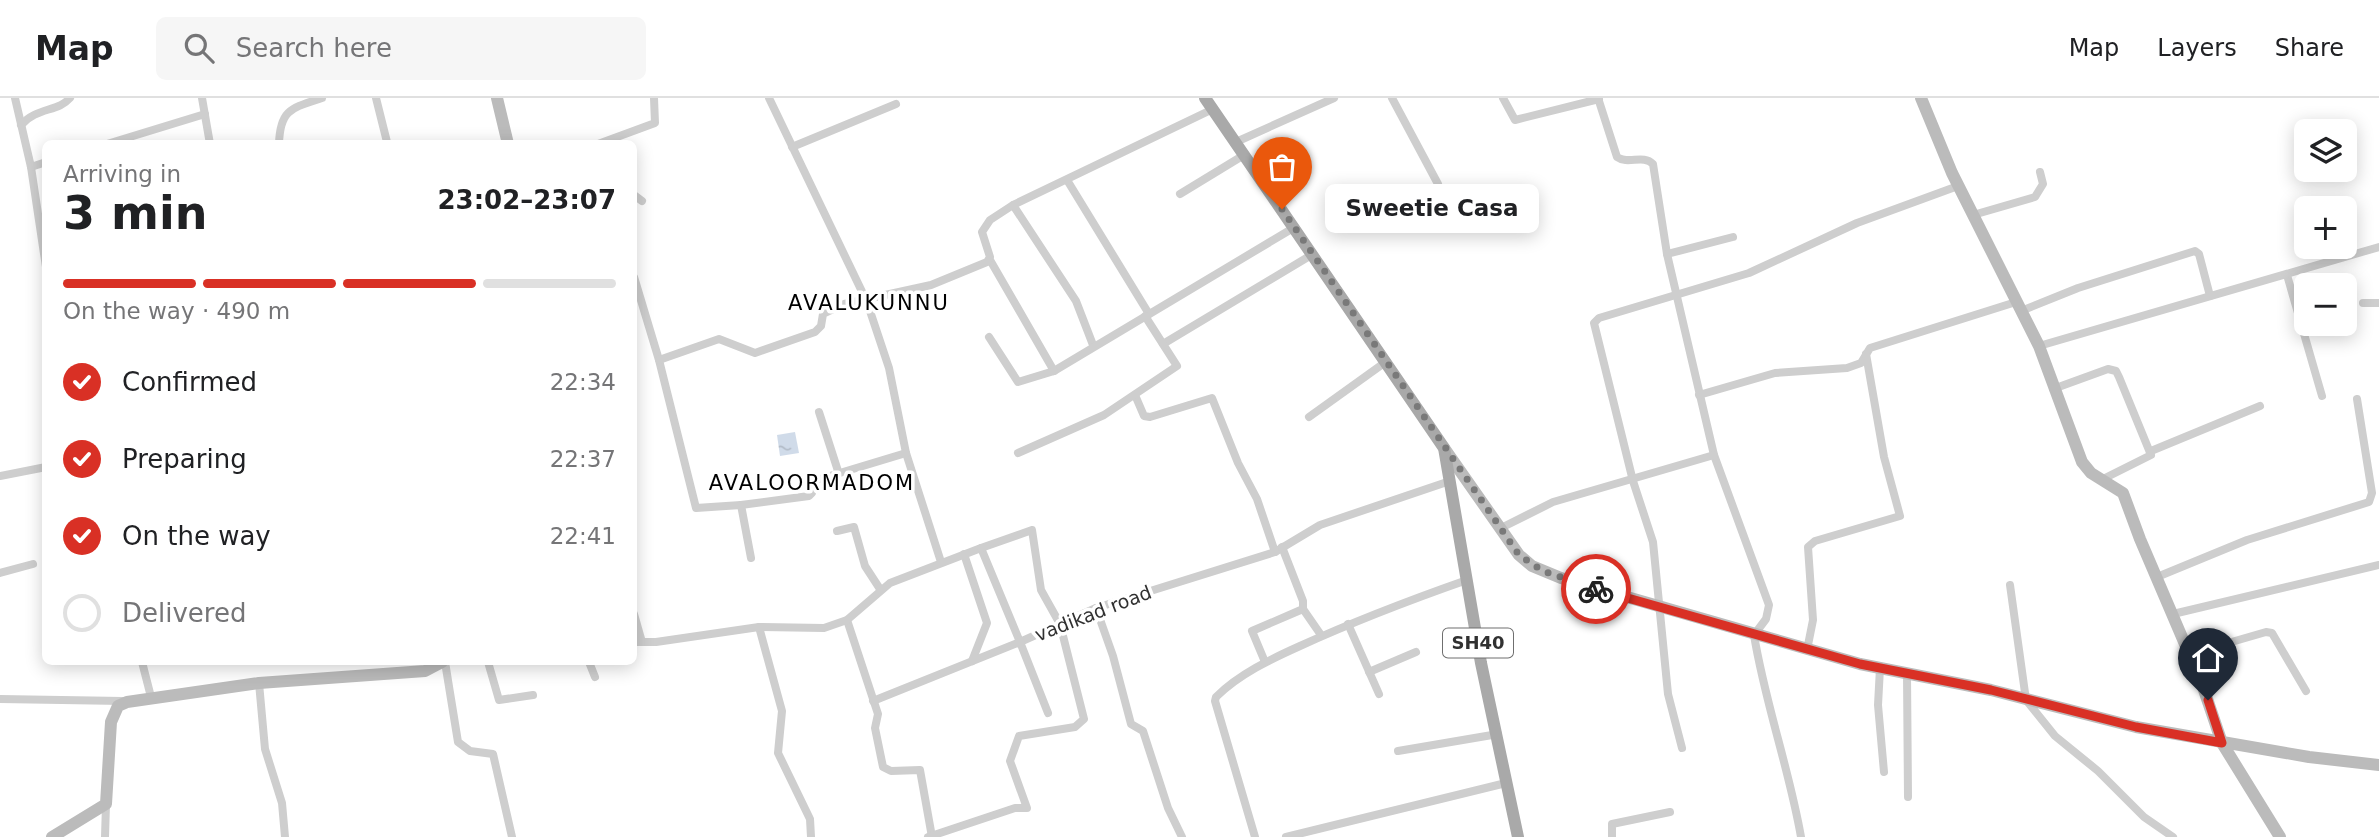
<!DOCTYPE html>
<meta charset="utf-8">
<style>
body{margin:0;font-family:"DejaVu Sans",sans-serif;background:#f6f6f6;color:#202124;height:100vh;display:flex;flex-direction:column;font-size:26px;white-space:nowrap}
*{box-sizing:border-box;margin:0}
p{font-size:23px;color:#757577}
.icon{flex:none;width:38px;height:38px;fill:none;stroke:currentColor;stroke-width:2;stroke-linecap:round;stroke-linejoin:round}
.map{position:relative;flex:1;overflow:hidden}
.details{position:absolute;left:42px;top:42px;width:595px;height:525px;display:flex;flex-direction:column;background:#fff;border-radius:10px;box-shadow:0 4px 18px #0003}
.details>*{flex:none}
.tools{position:absolute;left:2294px;top:21px;display:grid;gap:14px}
.tools a{display:grid;place-items:center;width:63px;height:63px;border-radius:10px;background:#fff;box-shadow:0 4px 18px #0003;font-size:35px}
.pin{position:absolute;display:grid;place-items:center;width:60px;height:60px;color:#fff;margin:-72px -30px;border-radius:50% 50% 50% 0;rotate:-45deg;box-shadow:0 0 7px #0007}
.pin .icon{rotate:45deg}
.courier{position:absolute;display:grid;place-items:center;width:70px;height:70px;margin:-35px;border:5px solid #d93025;border-radius:50%;background:#fff;color:#222;box-shadow:0 2px 9px #0007}
.bubble{position:absolute;height:49px;border-radius:10px;background:#fff;box-shadow:0 4px 18px #0003;font-size:23px;font-weight:700;line-height:49px;text-align:center}
.headline em{font-style:normal;font-weight:700}
.headline div{display:flex;flex-direction:column-reverse}
.headline{display:flex;align-items:center;justify-content:space-between;height:119px;padding:0 21px}
h1{font-size:46px;font-weight:700;line-height:52px}
.bar{display:grid;grid-template-columns:repeat(4,1fr);gap:10px 7px;align-content:center;height:84px;padding:0 21px}
.bar i{height:9px;border-radius:5px;background:#e0e0e0}
.bar .current{background:#d93025}
.bar p{grid-column:span 4}
ol{padding:0 21px;list-style:none}
li{display:flex;align-items:center;gap:21px;height:77px}
li p{margin-inline-start:auto}
li .icon{padding:7px;border-radius:50%;background:#d93025;color:#fff;stroke-width:4}
li:last-child{color:#757577}
li i{width:38px;height:38px;border:4px solid #e0e0e0;border-radius:50%}
header{display:flex;align-items:center;gap:42px;box-sizing:border-box;height:98px;padding:0 35px;background:#fff;border-bottom:2px solid #e0e0e0}
header strong{font-size:33px}
nav{display:flex;gap:38px;margin-inline-start:auto;font-size:24px}
.search{width:490px;height:63px;background:#f6f6f6;display:flex;align-items:center;gap:18px;box-sizing:border-box;padding:0 24px;border-radius:10px;color:#757577;font-size:26px}
.map>svg:first-child{display:block}
</style>
<header>
<strong>Map</strong>
<div class="search"><svg class="icon" aria-label="search" viewBox="0 0 24 24"><circle cx="10" cy="10" r="6"/><path d="M15 15l6 6"/></svg>Search here</div>
<nav><a>Map</a><a>Layers</a><a>Share</a></nav>
</header>
<div class="map">
<svg width="2379" height="739" viewBox="0 0 2379 739">
<defs>
<pattern id="water-ripples" width="26" height="14" patternUnits="userSpaceOnUse" patternTransform="scale(1.75)"><rect width="26" height="14" fill="#d0dbe9"/><path d="M2 4q2-2 4 0t4 0M15 11q2-2 4 0t4 0" fill="none" stroke="#b3bcc8"/></pattern>
</defs>
<rect width="100%" height="100%" fill="#fff"/>
<!-- water -->
<polygon fill="url(#water-ripples)" points="795,334 799,355 780,358 777,337"/>
<g fill="none" stroke-linecap="round" stroke-linejoin="round">
<!-- minor -->
<g stroke="#cecece" stroke-width="8">
<polyline points="15,0 31,69 46,169"/>
<polyline points="202,0 210,46"/>
<polyline points="376,0 387,44"/>
<polyline points="769,0 867,204 889,270 906,355 941,464"/>
<polyline points="1392,0 1438,86"/>
<polyline points="1503,0 1515,22 1599,1"/>
<path d="M1598,0l19,59c11,8 26,-3 36,7l14,90 47,201 55,150 -3,14 -12,16c11,68 35,133 47,202"/>
<path d="M21,27c16,-18 37,-13 49,-27"/>
<polyline points="1236,44 1334,0"/>
<polyline points="107,46 205,16"/>
<path d="M279,46c1,-35 13,-36 43,-46"/>
<polyline points="598,46 655,25 654,0"/>
<polyline points="792,49 896,6"/>
<polyline points="31,69 46,64"/>
<polyline points="1067,82 1149,216"/>
<polyline points="1180,96 1244,57"/>
<polyline points="634,97 642,103"/>
<polyline points="1013,107 1076,203 1093,247"/>
<polyline points="1973,117 2035,99 2043,86 2040,74"/>
<polyline points="1667,156 1733,139"/>
<polyline points="990,162 1054,273 1295,129"/>
<polyline points="2287,177 2322,298"/>
<polyline points="634,179 659,262 696,410 741,407"/>
<polyline points="2363,205 2379,205"/>
<polyline points="2021,213 2078,190 2195,153 2199,156 2210,198"/>
<polyline points="989,239 1018,284 1054,273"/>
<polyline points="1163,246 1313,156"/>
<polyline points="2039,248 2379,149"/>
<polyline points="659,262 719,241 755,255 815,234 821,228 823,216 844,206 931,187 987,164 990,159 982,134 990,122 1013,107 1213,11"/>
<polyline points="2053,291 2108,271 2116,273 2119,279 2151,357 2103,381"/>
<polyline points="1135,297 1144,318 1150,319 1212,300 1238,365 1257,401 1275,454"/>
<polyline points="1699,297 1775,275 1847,270 1861,265 1870,250 2016,204"/>
<polyline points="819,314 838,373"/>
<polyline points="1309,319 1387,263"/>
<polyline points="2151,353 2260,308"/>
<polyline points="1018,355 1104,317 1177,268 1145,218"/>
<polyline points="0,378 46,369"/>
<polyline points="1501,430 1553,404 1714,357"/>
<polyline points="837,433 854,429 865,468 880,491"/>
<polyline points="964,456 987,525 972,563"/>
<polyline points="751,460 741,407 809,398 812,395 810,384 906,355"/>
<polyline points="0,475 33,466"/>
<polyline points="2157,479 2247,442 2369,404 2372,395 2357,301"/>
<polyline points="2010,487 2026,602 2055,638 2098,673 2144,719 2173,739"/>
<polyline points="1096,510 1113,558 1131,626 1143,633 1168,710 1182,739"/>
<polyline points="1303,511 1321,537"/>
<polyline points="634,516 642,544"/>
<polyline points="2173,516 2379,467"/>
<polyline points="847,522 878,616 875,630 883,669 891,673 920,672 932,739"/>
<polyline points="1348,526 1379,596"/>
<polyline points="759,529 782,613 778,655 810,721 811,739"/>
<polyline points="634,544 656,544 759,529 824,530 847,522 890,485 981,450 1020,544 1096,510 1275,454 1320,427 1450,383"/>
<polyline points="1807,552 1813,522 1808,449 1815,443 1900,418 1884,359 1866,256"/>
<polyline points="2190,556 2266,534 2272,535 2306,593"/>
<polyline points="142,564 151,599"/>
<polyline points="445,564 458,644 470,653 493,656 512,739"/>
<polyline points="488,564 499,602 533,597"/>
<polyline points="589,564 595,579"/>
<polyline points="1265,564 1252,533 1303,511 1303,503 1282,449"/>
<polyline points="1880,570 1878,607 1884,674"/>
<polyline points="1369,574 1416,554"/>
<polyline points="1907,576 1908,699"/>
<polyline points="259,585 265,651 282,705 285,739"/>
<polyline points="0,601 123,603"/>
<polyline points="873,603 1020,544 1048,615"/>
<polyline points="1682,650 1668,596 1653,444 1633,383 1594,225 1599,220 1749,175 1857,125 1958,88"/>
<polyline points="1398,653 1498,636"/>
<polyline points="105,739 106,706"/>
<polyline points="928,739 1015,710 1027,710 1010,663 1019,638 1075,629 1084,621 1060,526 1041,492 1032,432 981,450"/>
<path d="M1255,739l-40,-136 1,-4c23,-23 55,-38 84,-51 55,-25 110,-46 167,-66"/>
<polyline points="1286,739 1506,685"/>
<polyline points="1612,739 1612,726 1670,714"/>
</g>
<!-- secondary -->
<g stroke="#bbb" stroke-width="12">
<polyline points="497,0 508,46"/>
<polyline points="1921,0 1952,75 2039,248 2082,364 2091,375 2123,395 2140,441 2202,586 2222,645 2280,739"/>
<polyline points="1444,350 1519,457 1532,468 1561,480 1860,566 1991,592 2136,629 2309,659 2379,667"/>
<polyline points="52,739 106,706 111,624 118,608 127,604 259,585 425,573 442,564"/>
</g>
<!-- primary -->
<polyline stroke="#a9a9a9" stroke-width="12" points="1205,0 1444,350 1481,565 1518,739"/>
</g>
<g fill="none" stroke-linecap="round" stroke-linejoin="round">
<!-- done -->
<polyline stroke="#797979" stroke-width="7" stroke-dasharray="0 12.6" points="1282,111 1519,457 1543,473 1596,491"/>
<!-- route -->
<polyline stroke="#d93025" stroke-width="9" points="1596,491 1860,566 1991,592 2136,629 2222,645 2208,602"/>
</g>
<g text-anchor="middle" stroke-width="7" stroke-linejoin="round" paint-order="stroke">
<!-- shield labels -->
<rect fill="#fff" stroke="#6f6f6f" stroke-width="2" x="1443" y="530.5" width="70" height="29" rx="5"/>
<g font-size="18" font-weight="bold" fill="#313131">
<text x="1478" y="551">SH40</text>
</g>
<!-- street labels -->
<g font-size="19" fill="#313131" stroke="#fff">
<text transform="translate(1093 515) rotate(-21)" y="7">vadikad road</text>
</g>
<!-- neighbourhood labels -->
<g font-size="21" letter-spacing="2" fill="#000" stroke="#fff">
<text x="869" y="212">AVALUKUNNU</text>
<text x="812" y="392">AVALOORMADOM</text>
</g>
</g>
</svg>
<div class="tools">
<a><svg class="icon" aria-label="layers" viewBox="0 0 24 24"><path d="M12 4l9 5-9 5-9-5zM3 14l9 5 9-5"/></svg></a>
<a>+</a>
<a>−</a>
</div>
<div class="pin" style="left:1282px;top:111px;background:#ea580c"><svg class="icon" aria-label="bag" viewBox="0 0 24 24"><path d="M5 8h14l-1 12H6zM9 8a3 3 0 0 1 6 0"/></svg></div>
<div class="pin" style="left:2208px;top:602px;background:#1f2937"><svg class="icon" aria-label="home" viewBox="0 0 24 24"><path d="M3 11l9-7 9 7M6 9v11h12V9"/></svg></div>
<div class="courier" style="left:1596px;top:491px"><svg class="icon" aria-label="bike" viewBox="0 0 24 24"><circle cx="6" cy="16" r="4"/><circle cx="18" cy="16" r="4"/><path d="M6 16l4-8h5l3 8M10 8l3 8H6M13 5h3"/></svg></div>
<div class="bubble" style="left:1325px;top:86px;width:214px">Sweetie Casa</div>
<section class="details">
<div class="headline"><div><h1>3 min</h1><p>Arriving in</p></div><em>23:02–23:07</em></div>
<div class="bar"><i class="current"></i><i class="current"></i><i class="current"></i><i></i><p>On the way · 490 m</p></div>
<ol>
<li><svg class="icon" aria-label="check" viewBox="0 0 24 24"><path d="M5 12l5 5 9-10"/></svg>Confirmed<p>22:34</p></li>
<li><svg class="icon" aria-label="check" viewBox="0 0 24 24"><path d="M5 12l5 5 9-10"/></svg>Preparing<p>22:37</p></li>
<li><svg class="icon" aria-label="check" viewBox="0 0 24 24"><path d="M5 12l5 5 9-10"/></svg>On the way<p>22:41</p></li>
<li><i></i>Delivered</li>
</ol>
</section>
</div>
